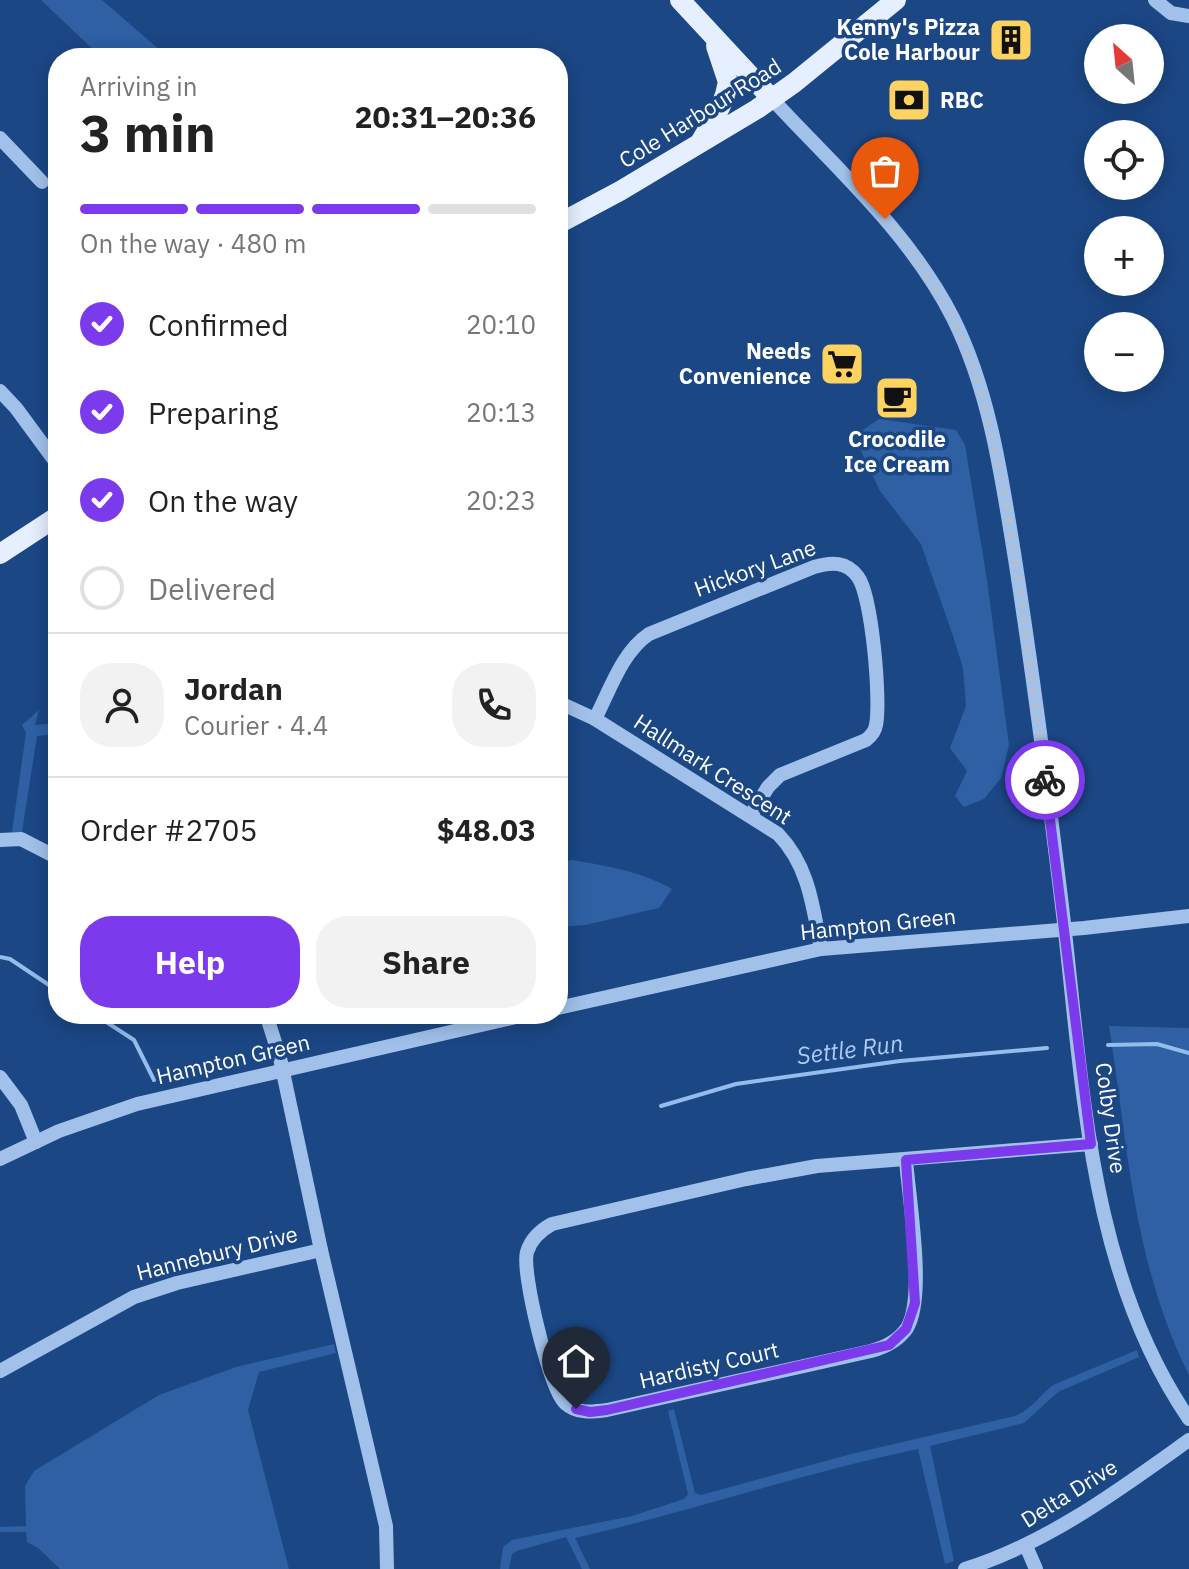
<!DOCTYPE html>
<meta charset="utf-8">
<style>
body{margin:0;font-family:"IBM Plex Sans",sans-serif;background:#f2f2f2;color:#222;height:100vh;display:flex;flex-direction:column;font-size:30px;white-space:nowrap}
*{box-sizing:border-box;margin:0}
p{font-size:26px;color:#767676}
.icon{flex:none;width:44px;height:44px;fill:none;stroke:currentColor;stroke-width:2;stroke-linecap:round;stroke-linejoin:round}
.map{position:relative;flex:1;overflow:hidden}
.side{position:absolute;left:48px;top:48px;width:520px;height:976px;display:flex;flex-direction:column;background:#fff;border-radius:32px;box-shadow:0 4px 20px #0003}
.side>*{flex:none}
.needle{width:52px;rotate:333deg}
.tools{position:absolute;left:1084px;top:24px;display:grid;gap:16px}
.tools a{display:grid;place-items:center;width:80px;height:80px;border-radius:50%;background:#fff;box-shadow:0 4px 20px #0003;font-size:40px}
.pin{position:absolute;display:grid;place-items:center;width:68px;height:68px;color:#fff;margin:-82px -34px;border-radius:50% 50% 50% 0;rotate:-45deg;box-shadow:0 0 8px #0007}
.pin .icon{rotate:45deg}
.courier{position:absolute;display:grid;place-items:center;width:80px;height:80px;margin:-40px;border:6px solid #7c3aed;border-radius:50%;background:#fff;color:#222;box-shadow:0 2px 10px #0007}
.headline em{font-style:normal;font-weight:700}
.headline div{display:flex;flex-direction:column-reverse}
.headline{display:flex;align-items:center;justify-content:space-between;height:136px;padding:0 32px}
h1{font-size:52px;font-weight:700;line-height:60px}
.bar{display:grid;grid-template-columns:repeat(4,1fr);gap:12px 8px;align-content:center;height:96px;padding:0 32px}
.bar i{height:10px;border-radius:6px;background:#e0e0e0}
.bar .active{background:#7c3aed}
.bar p{grid-column:span 4}
.line{display:flex;align-items:center;gap:20px;padding:0 32px;border-top:2px solid #e0e0e0}
.line div{flex:1}
.round{display:grid;place-items:center;flex:none;width:84px;height:84px;border-radius:32px;background:#f2f2f2}
ol{padding:0 32px;list-style:none}
li{display:flex;align-items:center;gap:24px;height:88px}
li p{margin-inline-start:auto}
li .icon{padding:8px;border-radius:50%;background:#7c3aed;color:#fff;stroke-width:4}
li:last-child{color:#767676}
li i{width:44px;height:44px;border:4px solid #e0e0e0;border-radius:50%}
.button{display:flex;gap:16px;margin-top:auto;padding:16px 32px}
.button a{flex:1;height:92px;border-radius:32px;background:#7c3aed;color:#fff;font-size:32px;font-weight:700;line-height:92px;text-align:center}
.button a+a{background:#f2f2f2;color:#222}
.map>svg:first-child{display:block}
</style>
<div class="map">
<svg width="1189" height="1569" viewBox="0 0 1189 1569">
<rect width="100%" height="100%" fill="#1b4785"/>
<!-- green -->
<g fill="#2e60a3">
<polygon points="41,0 102,0 169,58 102,58"/>
<polygon points="879,419 956,430 965,445 987,580 1009,745 1001,778 984,799 964,807 955,796 967,771 950,748 966,706 963,668 953,636 921,544 880,491 854,436"/>
<polygon points="39,710 35,725 58,723 58,734 37,736 22,832 12,832 26,733 22,725"/>
<path d="M572,860c34,6 69,11 100,29l-13,19 -74,17 -27,2v-64z"/>
<path d="M1109,1026l80,2v347c-56,-113 -61,-228 -80,-349z"/>
<polygon points="334,1344 336,1353 259,1372 248,1410 289,1569 60,1569 38,1548 27,1542 26,1532 0,1532 0,1527 26,1526 25,1486 34,1471 159,1395 236,1367"/>
<path d="M1137,1350l2,7 -81,35 -34,31 -94,23 24,115 -9,3 -27,-115c-116,24 -228,63 -343,89l15,31h-8l-16,-32 -49,14 -5,3 -3,15h-9l3,-22 9,-7 120,-24 52,-17 4,-5 -20,-83 6,-2 21,84 6,2 154,-42 160,-37c16,-6 25,-21 38,-31z"/>
</g>
<g fill="none" stroke-linecap="round" stroke-linejoin="round">
<!-- stream -->
<g stroke="#94bced" stroke-width="4">
<polyline points="0,957 10,959 58,991"/>
<polyline points="94,1014 134,1040 154,1080"/>
<polyline points="1108,1045 1157,1044 1189,1053"/>
<polyline points="661,1106 736,1084 900,1061 1047,1048"/>
</g>
<!-- minor -->
<g stroke="#a1c1eb" stroke-width="14">
<polyline points="1155,0 1171,13 1189,16"/>
<path d="M772,99c64,69 138,134 181,219 37,74 49,161 62,241 18,115 33,231 47,347 21,173 25,364 127,513"/>
<polyline points="0,138 42,182"/>
<polyline points="0,391 16,408 58,465"/>
<path d="M558,702l37,17 183,115c31,32 35,73 43,115"/>
<path d="M595,719c15,-29 27,-67 54,-85l165,-67c17,-5 33,-6 44,10 14,19 23,124 18,148 -1,7 -5,11 -10,15l-86,35 -12,12 -17,28"/>
<polyline points="0,840 21,839 58,858"/>
<polyline points="558,1008 821,949 1084,928 1189,916"/>
<polyline points="266,1014 280,1058 321,1250 386,1526 387,1569"/>
<polyline points="0,1077 21,1105 36,1142"/>
<polyline points="0,1159 59,1131 137,1104 529,1014"/>
<path d="M906,1160c3,40 20,136 1,168 -9,13 -21,19 -36,23l-264,59c-15,2 -30,4 -42,-7 -15,-14 -44,-131 -38,-151 4,-13 14,-22 25,-28l194,-45 71,-13 274,-22"/>
<polyline points="0,1371 134,1297 177,1283 321,1250"/>
<polyline points="1026,1546 1036,1569"/>
<path d="M965,1569c83,-26 154,-79 224,-129"/>
</g>
<!-- major -->
<g stroke="#e6efff" stroke-width="20">
<polyline points="680,0 772,99"/>
<path d="M701,141c12,-21 23,-35 27,-59l-12,-36"/>
<polyline points="558,224 620,191 757,109 794,83 896,0"/>
<polyline points="0,554 58,516"/>
</g>
</g>
<g fill="none" stroke-linecap="round" stroke-linejoin="round">
<!-- done -->
<polyline stroke="#afbfd4" stroke-width="8" stroke-dasharray="0 14.4" points="885,219 897,231 952,316 979,384 1004,490 1021,598 1045,780"/>
<!-- route -->
<polyline stroke="#7c3aed" stroke-width="10" points="576,1409 590,1412 607,1410 889,1345 906,1329 915,1303 906,1160 1091,1144 1045,780"/>
</g>
<!-- icons -->
<defs>
<g id="building-square" transform="scale(2.3)"><rect x="-9" y="-9" width="18" height="18" rx="4" fill="#fdd25e" stroke="#1b4785"/><path d="M-4-6H4V6H1V3H-1V6H-4ZM-2.5-4.3h1.7v1.8h-1.7ZM.8-4.3h1.7v1.8H.8ZM-2.5-1h1.7V.8h-1.7ZM.8-1h1.7V.8H.8Z" fill="#111"/></g>
<g id="bank-square" transform="scale(2.3)"><rect x="-9" y="-9" width="18" height="18" rx="4" fill="#fdd25e" stroke="#1b4785"/><path d="M-6-4H6V4H-6ZM0-2.3a2.3 2.3 0 1 0 0 4.6a2.3 2.3 0 1 0 0-4.6Z" fill="#111"/></g>
<g id="supermarket-square" transform="scale(2.3)"><rect x="-9" y="-9" width="18" height="18" rx="4" fill="#fdd25e" stroke="#1b4785"/><path d="M-6-5.5h2.5l.6 2H6L4.5 2H-2.5L-4.4-4H-6ZM-1.5 3.2a1.3 1.3 0 1 0 .1 0ZM3 3.2a1.3 1.3 0 1 0 .1 0Z" fill="#111"/></g>
<g id="cafe-square" transform="scale(2.3)"><rect x="-9" y="-9" width="18" height="18" rx="4" fill="#fdd25e" stroke="#1b4785"/><path d="M-5.5-4.5H6V0H3Q3 3.5 0 3.5H-2.5Q-5.5 3.5-5.5 0ZM3-3.2v2h1.7v-2ZM-6 4.5H4V6H-6Z" fill="#111"/></g>
</defs>
<g fill-rule="evenodd">
<use href="#building-square" x="1011" y="40"/>
<use href="#bank-square" x="909" y="100"/>
<use href="#supermarket-square" x="842" y="364"/>
<use href="#cafe-square" x="897" y="398"/>
</g>
<g text-anchor="middle" stroke-width="7" stroke-linejoin="round" paint-order="stroke">
<!-- poi labels -->
<g font-size="22" font-weight="bold" fill="#fff" stroke="#1b4785" text-anchor="end">
<text x="980" y="35">Kenny's Pizza<tspan x="980" dy="25">Cole Harbour</tspan></text>
<text x="940" y="108" text-anchor="start">RBC</text>
<text x="811" y="359">Needs<tspan x="811" dy="25">Convenience</tspan></text>
<text x="897" y="447" text-anchor="middle">Crocodile<tspan x="897" dy="25">Ice Cream</tspan></text>
</g>
<!-- street labels -->
<g font-size="22" fill="#fff" stroke="#1b4785">
<text transform="translate(700 113) rotate(-32)" y="8">Cole Harbour Road</text>
<text transform="translate(755 568) rotate(-20)" y="8">Hickory Lane</text>
<text transform="translate(713 769) rotate(33)" y="8">Hallmark Crescent</text>
<text transform="translate(878 924) rotate(-6)" y="8">Hampton Green</text>
<text transform="translate(233 1059) rotate(-13)" y="8">Hampton Green</text>
<text transform="translate(1111 1118) rotate(82)" y="8">Colby Drive</text>
<text transform="translate(217 1253) rotate(-14)" y="8">Hannebury Drive</text>
<text transform="translate(709 1365) rotate(-13)" y="8">Hardisty Court</text>
<text transform="translate(1069 1493) rotate(-32)" y="8">Delta Drive</text>
</g>
<!-- water labels -->
<g font-size="24" font-style="italic" fill="#adcbf3" stroke="#1b4785">
<text transform="translate(850 1050) rotate(-7)" y="8">Settle Run</text>
</g>
</g>
</svg>
<div class="tools">
<a><svg class="needle" viewBox="-14 -14 28 28"><path d="M0-13l5 13h-10z" fill="#e53935"/><path d="M0 13l5-13h-10z" fill="#767676"/></svg></a>
<a><svg class="icon" aria-label="locate" viewBox="0 0 24 24"><circle cx="12" cy="12" r="6"/><path d="M12 2v4M12 18v4M2 12h4M18 12h4"/></svg></a>
<a>+</a>
<a>−</a>
</div>
<div class="pin" style="left:885px;top:219px;background:#ea580c"><svg class="icon" aria-label="bag" viewBox="0 0 24 24"><path d="M5 8h14l-1 12H6zM9 8a3 3 0 0 1 6 0"/></svg></div>
<div class="pin" style="left:576px;top:1409px;background:#1f2937"><svg class="icon" aria-label="home" viewBox="0 0 24 24"><path d="M3 11l9-7 9 7M6 9v11h12V9"/></svg></div>
<div class="courier" style="left:1045px;top:780px"><svg class="icon" aria-label="bike" viewBox="0 0 24 24"><circle cx="6" cy="16" r="4"/><circle cx="18" cy="16" r="4"/><path d="M6 16l4-8h5l3 8M10 8l3 8H6M13 5h3"/></svg></div>
<section class="side">
<div class="headline"><div><h1>3 min</h1><p>Arriving in</p></div><em>20:31–20:36</em></div>
<div class="bar"><i class="active"></i><i class="active"></i><i class="active"></i><i></i><p>On the way · 480 m</p></div>
<ol>
<li><svg class="icon" aria-label="check" viewBox="0 0 24 24"><path d="M5 12l5 5 9-10"/></svg>Confirmed<p>20:10</p></li>
<li><svg class="icon" aria-label="check" viewBox="0 0 24 24"><path d="M5 12l5 5 9-10"/></svg>Preparing<p>20:13</p></li>
<li><svg class="icon" aria-label="check" viewBox="0 0 24 24"><path d="M5 12l5 5 9-10"/></svg>On the way<p>20:23</p></li>
<li><i></i>Delivered</li>
</ol>
<div class="line" style="height:144px"><a class="round"><svg class="icon" aria-label="person" viewBox="0 0 24 24"><circle cx="12" cy="8" r="4"/><path d="M4 21q1-7 8-7t8 7"/></svg></a><div><b>Jordan</b><p>Courier · 4.4</p></div><a class="round"><svg class="icon" aria-label="phone" viewBox="0 0 24 24"><path d="M5 4h4l2 5-3 2q2 4 5 5l2-3 5 2v4C11 20 4 13 5 4z"/></svg></a></div>
<div class="line" style="height:104px"><div>Order #2705</div><b>$48.03</b></div>
<div class="button"><a>Help</a><a>Share</a></div>
</section>
</div>
